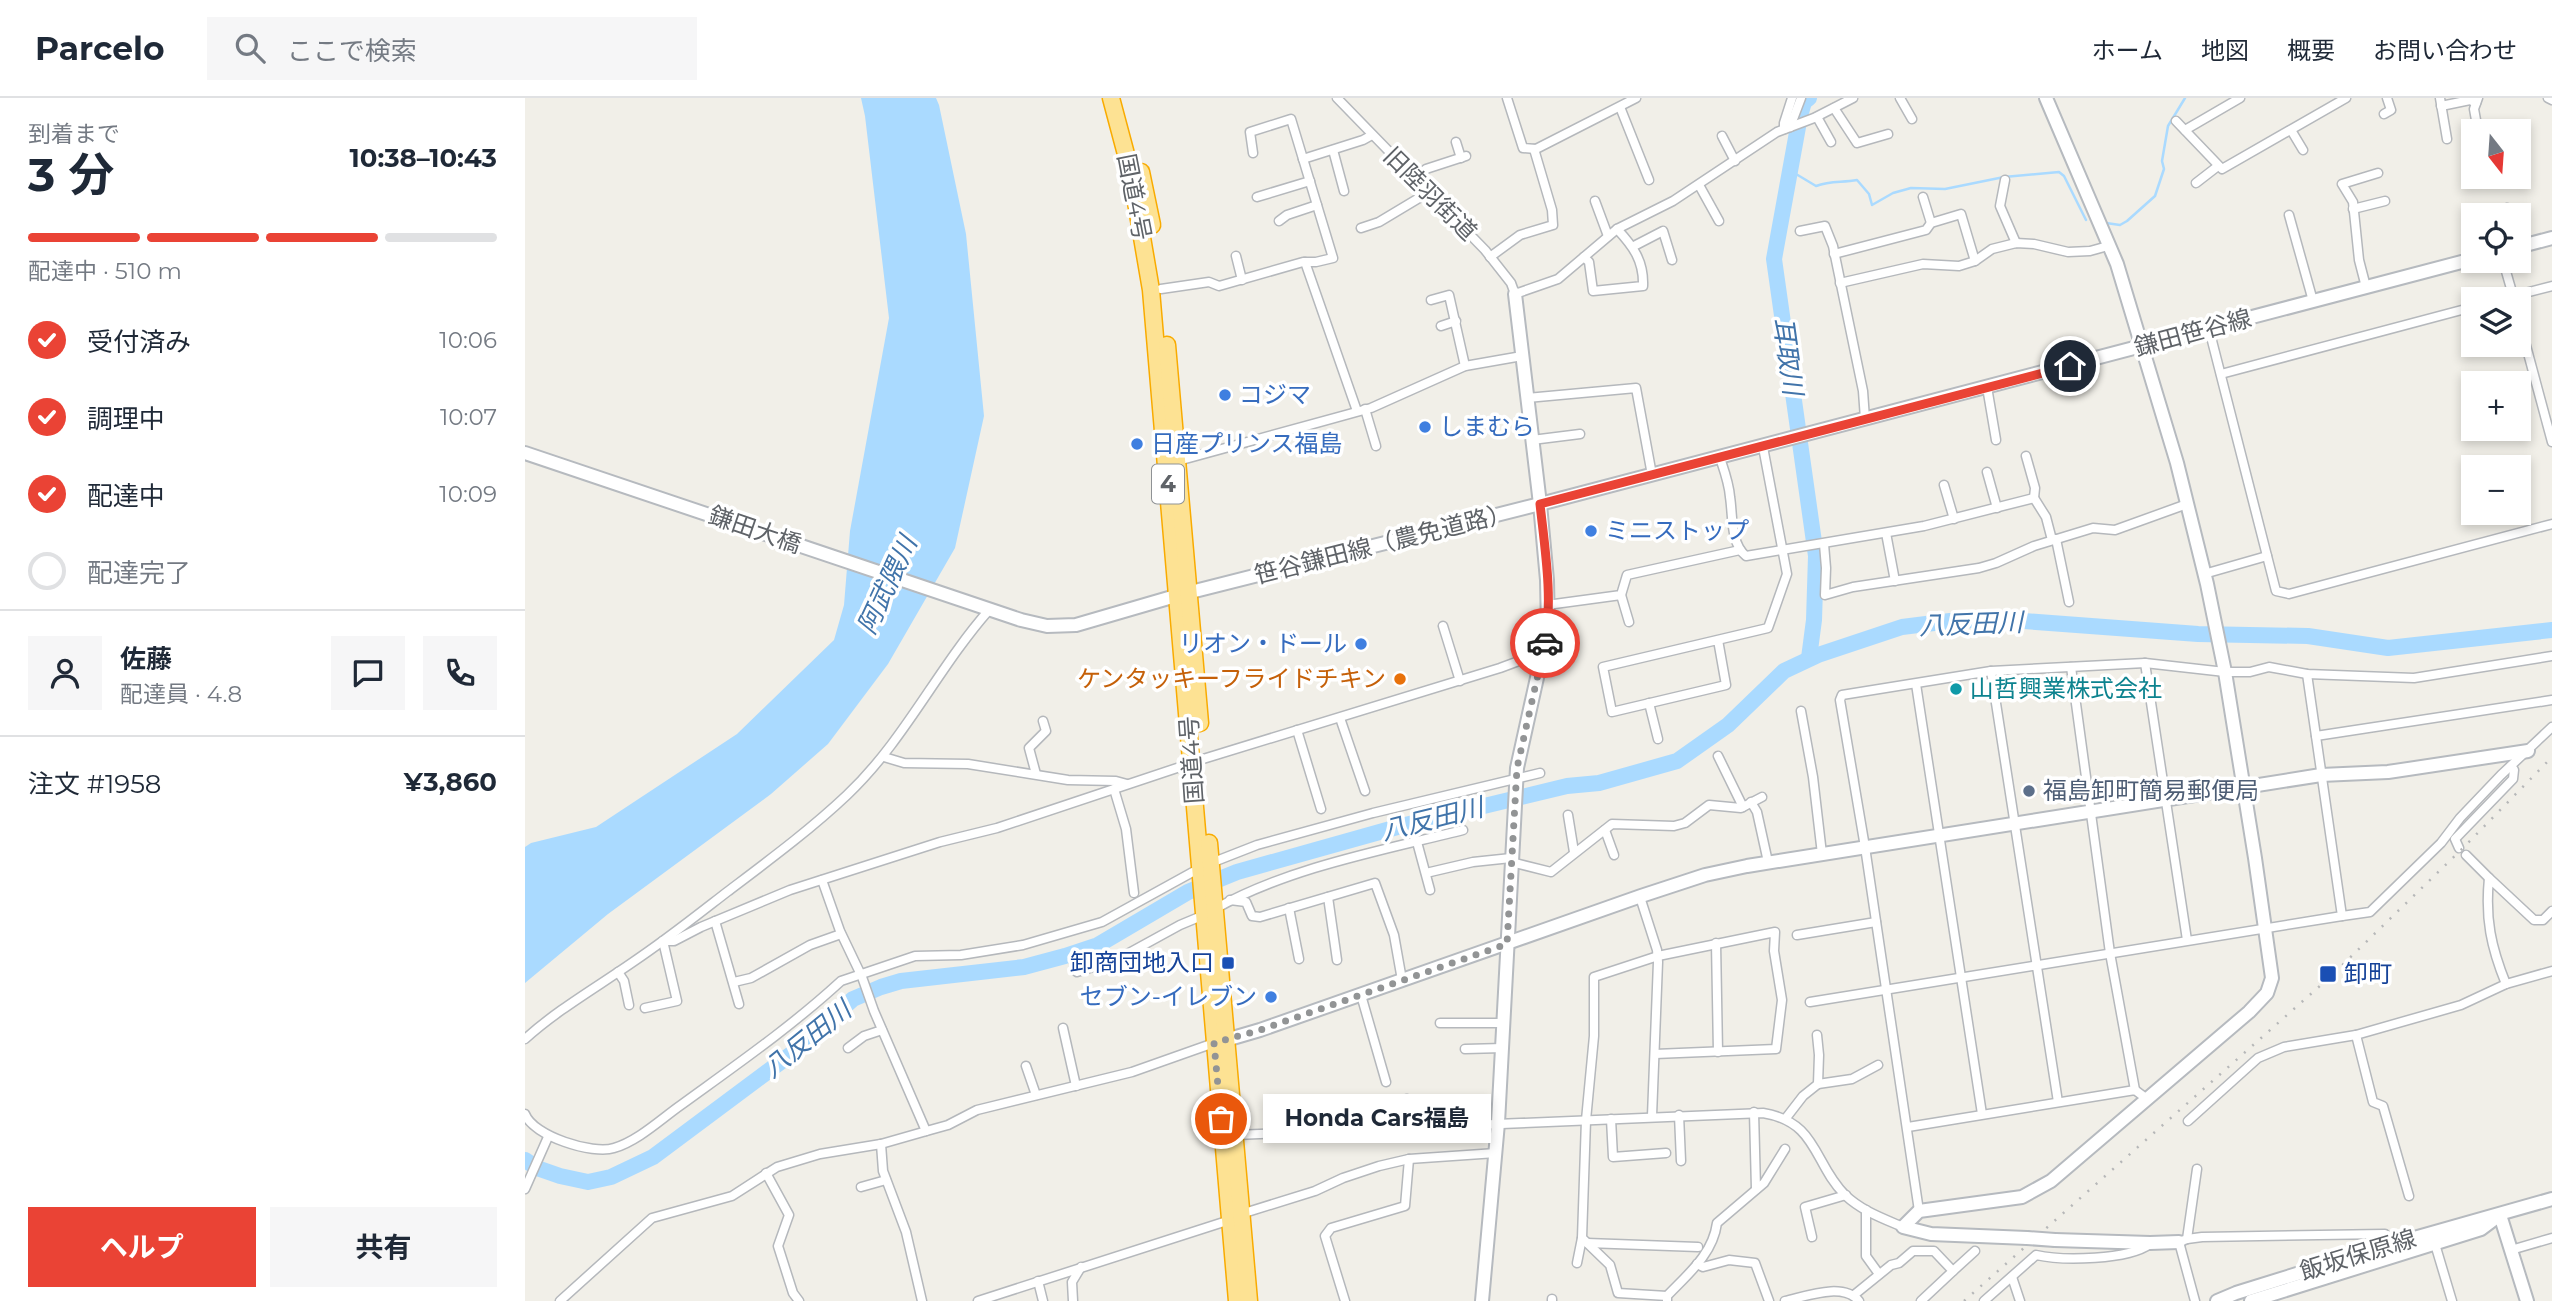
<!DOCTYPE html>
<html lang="ja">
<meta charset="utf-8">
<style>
body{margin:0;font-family:Montserrat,"Noto Sans JP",sans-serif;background:#f6f6f7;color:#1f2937;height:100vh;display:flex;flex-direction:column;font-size:26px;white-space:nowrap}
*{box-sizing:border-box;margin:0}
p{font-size:23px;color:#747a83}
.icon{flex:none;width:38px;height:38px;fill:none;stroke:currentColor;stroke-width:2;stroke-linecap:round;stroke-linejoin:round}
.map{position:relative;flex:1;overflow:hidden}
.side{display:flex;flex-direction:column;background:#fff;width:525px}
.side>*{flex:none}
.needle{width:46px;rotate:163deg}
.tools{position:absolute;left:1936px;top:21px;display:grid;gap:14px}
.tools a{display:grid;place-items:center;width:70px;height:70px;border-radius:0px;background:#fff;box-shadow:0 4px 10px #0003;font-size:35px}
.pin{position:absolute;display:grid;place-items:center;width:60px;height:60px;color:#fff;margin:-30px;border:4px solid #fff;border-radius:50%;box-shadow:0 2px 7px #0007}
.courier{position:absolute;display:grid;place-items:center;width:70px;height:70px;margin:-35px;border:5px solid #ea4335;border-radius:50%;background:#fff;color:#222;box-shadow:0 2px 9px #0007}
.bubble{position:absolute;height:49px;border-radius:0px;background:#fff;box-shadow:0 4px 10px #0003;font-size:23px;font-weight:700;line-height:49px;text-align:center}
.overview em{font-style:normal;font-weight:700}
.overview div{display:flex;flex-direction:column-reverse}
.overview{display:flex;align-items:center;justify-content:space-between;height:119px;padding:0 28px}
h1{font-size:46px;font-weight:700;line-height:52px}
.bar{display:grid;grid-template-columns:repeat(4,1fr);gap:10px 7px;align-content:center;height:84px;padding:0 28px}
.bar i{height:9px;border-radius:5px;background:#e0e1e3}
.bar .active{background:#ea4335}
.bar p{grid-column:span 4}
.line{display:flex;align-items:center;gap:18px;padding:0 28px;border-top:2px solid #e0e1e3}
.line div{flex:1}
.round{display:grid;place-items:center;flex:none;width:74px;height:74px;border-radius:0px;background:#f6f6f7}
ol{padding:0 28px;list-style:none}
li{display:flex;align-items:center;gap:21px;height:77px}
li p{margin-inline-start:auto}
li .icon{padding:7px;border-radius:50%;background:#ea4335;color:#fff;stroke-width:4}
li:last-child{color:#747a83}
li i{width:38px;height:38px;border:4px solid #e0e1e3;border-radius:50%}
.primary-button{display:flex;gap:14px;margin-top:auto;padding:14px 28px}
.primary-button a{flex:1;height:80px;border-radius:0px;background:#ea4335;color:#fff;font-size:28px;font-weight:700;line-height:80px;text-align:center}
.primary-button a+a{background:#f6f6f7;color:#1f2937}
header{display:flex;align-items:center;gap:42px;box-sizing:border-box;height:98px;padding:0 35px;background:#fff;border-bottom:2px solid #e0e1e3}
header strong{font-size:33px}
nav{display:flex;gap:38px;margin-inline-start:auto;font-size:24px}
.search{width:490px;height:63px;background:#f6f6f7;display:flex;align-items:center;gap:18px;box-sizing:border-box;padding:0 24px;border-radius:0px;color:#747a83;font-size:26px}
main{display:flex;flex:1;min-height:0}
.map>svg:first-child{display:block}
</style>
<header>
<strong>Parcelo</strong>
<div class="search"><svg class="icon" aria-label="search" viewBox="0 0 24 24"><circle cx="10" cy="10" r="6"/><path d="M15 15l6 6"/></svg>ここで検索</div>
<nav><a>ホーム</a><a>地図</a><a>概要</a><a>お問い合わせ</a></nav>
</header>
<main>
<section class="side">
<div class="overview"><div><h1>3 分</h1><p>到着まで</p></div><em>10:38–10:43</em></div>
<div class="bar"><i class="active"></i><i class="active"></i><i class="active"></i><i></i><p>配達中 · 510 m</p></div>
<ol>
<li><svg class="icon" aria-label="check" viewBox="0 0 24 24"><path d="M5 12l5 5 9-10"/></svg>受付済み<p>10:06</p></li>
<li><svg class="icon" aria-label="check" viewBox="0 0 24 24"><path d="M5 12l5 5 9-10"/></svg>調理中<p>10:07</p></li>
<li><svg class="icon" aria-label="check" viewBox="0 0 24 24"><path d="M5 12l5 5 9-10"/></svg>配達中<p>10:09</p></li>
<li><i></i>配達完了</li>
</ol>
<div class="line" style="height:126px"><a class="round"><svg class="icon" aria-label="person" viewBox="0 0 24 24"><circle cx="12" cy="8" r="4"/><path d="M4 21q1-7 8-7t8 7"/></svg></a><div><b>佐藤</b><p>配達員 · 4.8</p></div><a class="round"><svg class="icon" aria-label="chat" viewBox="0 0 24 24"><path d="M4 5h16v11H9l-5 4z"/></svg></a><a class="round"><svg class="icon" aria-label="phone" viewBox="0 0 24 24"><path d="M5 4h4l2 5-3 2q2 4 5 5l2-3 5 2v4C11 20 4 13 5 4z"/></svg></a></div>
<div class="line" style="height:91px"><div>注文 #1958</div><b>¥3,860</b></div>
<div class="primary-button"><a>ヘルプ</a><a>共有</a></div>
</section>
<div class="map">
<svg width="2027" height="1203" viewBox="0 0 2027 1203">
<rect width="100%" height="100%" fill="#f1efe8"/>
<!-- water -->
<polygon fill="#aadaff" points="336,0 411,0 414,7 441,136 459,318 430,450 363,566 303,646 246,696 83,816 0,885 0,749 6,745 71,729 212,636 309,542 319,507 325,433 364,220 340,18"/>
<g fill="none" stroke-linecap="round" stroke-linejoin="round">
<!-- stream -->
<g stroke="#aadaff" stroke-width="2.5">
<path d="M1266,73l25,15c15,-6 26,-3 41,-6l12,14 3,11 21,-12 18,-5 34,1 59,-12 55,-5 5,4 22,44"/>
<polyline points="1581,125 1595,127 1602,123 1630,98 1639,71 1637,63 1643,28 1660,0"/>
</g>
<!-- river -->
<g stroke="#aadaff" stroke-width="16">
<polyline points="1284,0 1279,4 1275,18 1249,161 1291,458 1289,522 1284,560"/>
<polyline points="0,1062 12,1070 35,1078 63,1084 86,1079 128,1059 269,954 328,901 356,889 376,883 499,869 540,858 573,847 663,794 712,774 876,728 1042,688 1074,685 1152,663 1203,627 1259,573 1293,557 1377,529 1425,523 1472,521 1673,536 1783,538 1863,550 2027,532"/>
</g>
<!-- street casing -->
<g stroke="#b5b8bc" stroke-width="11">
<g id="street">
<polyline points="812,0 960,152 986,185 990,196 1033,181 1092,131 1148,103 1252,34 1289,20 1328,0"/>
<polyline points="982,0 998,50 1011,51 1111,0"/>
<polyline points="1375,0 1387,21"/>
<polyline points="1915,0 1922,41"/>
<polyline points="2023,0 2027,2"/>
<polyline points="1916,8 1945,2 1951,5"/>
<polyline points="1095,9 1124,82"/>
<polyline points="1309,10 1332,45 1363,36"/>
<polyline points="1859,16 1866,12 1862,0"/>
<polyline points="1292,19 1306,44"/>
<polyline points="1651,23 1697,71 1821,0"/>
<polyline points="1265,29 1276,0"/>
<polyline points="1259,31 1259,25 1267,0"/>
<polyline points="1660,32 1715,0"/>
<polyline points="1766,32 1778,52"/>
<polyline points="1953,33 1949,11 1953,0"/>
<polyline points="1197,38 1210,63"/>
<polyline points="931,44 936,60"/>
<polyline points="808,52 819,93"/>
<polyline points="778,61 838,42 847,37"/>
<polyline points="890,80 901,71 941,58"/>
<polyline points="1480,82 1475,108 1491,145"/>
<polyline points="1671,85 1693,68"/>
<polyline points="1174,87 1194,123"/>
<polyline points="732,99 785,83"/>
<polyline points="1398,99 1406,125"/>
<polyline points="1070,103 1083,138"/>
<polyline points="1982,110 1983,117"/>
<polyline points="1828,111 1860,103"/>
<polyline points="1764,117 1788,203"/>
<polyline points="754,123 762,117 792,107"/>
<polyline points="836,130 854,124 904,94"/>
<polyline points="1275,133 1300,128 1308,148 1338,293 1340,321"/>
<polyline points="1109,148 1138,133 1147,162"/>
<polyline points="1309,156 1401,132 1406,125 1436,116 1450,163"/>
<polyline points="711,158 717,182"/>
<polyline points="965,159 995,137 1028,127 1027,112 1009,51"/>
<path d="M1059,159l5,5 4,29 50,-5c1,-25 -10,-40 -26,-57"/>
<polyline points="1978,163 1989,201"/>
<polyline points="780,164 832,313"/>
<polyline points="1315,185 1398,166 1434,168 1450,163 1467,151 1491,145 1509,146 1543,154 1565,153 1583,148"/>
<polyline points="1841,189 1834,162 1828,104 1817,86 1853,75"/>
<polyline points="636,191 684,184 694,188 778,164 791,164 808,160 766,21 725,34 728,55"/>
<polyline points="1977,201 2027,188"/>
<polyline points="906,202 924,197 940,268"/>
<polyline points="1993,218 2027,344"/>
<polyline points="916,228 931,223"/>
<polyline points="1684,231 1751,493 1764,496 2027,426"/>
<polyline points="1696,276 1948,209"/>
<polyline points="1462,289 1471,342"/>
<polyline points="1002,300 1111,290 1127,377"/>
<polyline points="840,311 851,348"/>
<polyline points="1007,342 1055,336"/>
<polyline points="1501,358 1510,390 1509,400"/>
<path d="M1195,360c4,12 9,25 10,39 3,18 0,46 16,59l178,-30 110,-28 12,19 6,23"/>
<polyline points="653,363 846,310 940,268 997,258"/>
<polyline points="1462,374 1472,410"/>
<polyline points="1419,387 1429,421"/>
<polyline points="1361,435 1370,483"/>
<polyline points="1531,441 1544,504"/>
<polyline points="1299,446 1301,470 1300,497 1328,489 1454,470 1471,465 1509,448 1568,430 1590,432 1662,406"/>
<polyline points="1679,476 1742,458"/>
<polyline points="1096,497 1104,524"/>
<polyline points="1022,507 1096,497 1102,477 1215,452"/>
<polyline points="918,528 935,583"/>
<polyline points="1193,542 1201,587 1087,614 1078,569 1243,530 1262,476 1238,349"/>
<polyline points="1620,565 1662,842"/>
<polyline points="1546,569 1585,855 1610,992"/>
<polyline points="1466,573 1533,1004"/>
<polyline points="1391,586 1457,1016"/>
<polyline points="1124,605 1133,641"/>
<polyline points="1276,613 1288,679 1297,756"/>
<polyline points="815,620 840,693"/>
<polyline points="772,632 796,711"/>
<polyline points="1791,638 2027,602"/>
<polyline points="1193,658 1218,709"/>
<polyline points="359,659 379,665 443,666 543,682 591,683 602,686"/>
<polyline points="678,661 975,570 1018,554"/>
<polyline points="511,676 504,650 521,633 518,623"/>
<polyline points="589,691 601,731 609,795"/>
<polyline points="1226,704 1232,714 1243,764"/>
<polyline points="1043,717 1049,754"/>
<polyline points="1080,732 1089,757"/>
<polyline points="892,744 905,792"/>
<polyline points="1934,750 1930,741 1988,681 1989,672 1986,668"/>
<polyline points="1941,757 1964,780"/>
<polyline points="986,764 1026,774 1087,726 1149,728 1160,725 1184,707 1216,710 1237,699"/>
<polyline points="686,765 732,747 848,715 1015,675"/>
<polyline points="901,775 948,764 986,760"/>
<polyline points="297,782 315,833 337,879 349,913 401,1033"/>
<polyline points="803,799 812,862"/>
<polyline points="1115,799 1132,852 1133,864 1127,1018"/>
<polyline points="705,802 721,804 727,818 735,819 850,785 869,837 877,882"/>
<polyline points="764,810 774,861"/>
<path d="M690,811c72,-41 168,-59 248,-79"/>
<polyline points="1817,818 1845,814 1916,745 1935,720 1976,677 2027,629"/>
<polyline points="190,823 214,906"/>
<polyline points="1272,837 1351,824"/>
<polyline points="1191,845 1193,954"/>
<polyline points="93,874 99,883 104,907"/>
<polyline points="552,874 593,861 655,827 679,817"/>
<polyline points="209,884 226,880 285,847 316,836"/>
<path d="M1981,886c-15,-37 -21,-65 -17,-106l45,42h9l9,-9"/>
<polyline points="836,897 861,984"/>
<polyline points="1285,904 1817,818 1782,576"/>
<polyline points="120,910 152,903 138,843 149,843 176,829 265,792 415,744 472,730 667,665"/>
<polyline points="915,925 979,925"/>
<polyline points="538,930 551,988"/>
<path d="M0,941c32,-29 72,-52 108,-77 33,-22 63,-46 94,-70 41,-31 83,-62 120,-97 58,-55 90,-126 142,-185"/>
<polyline points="323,950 339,938 357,932"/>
<polyline points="940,951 978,950"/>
<polyline points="1130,956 1251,951 1257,902 1249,853 1250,834 1133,858 1069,879 1069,938 1061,1022 1057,1140 1085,1167 1093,1195 1142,1198"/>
<polyline points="501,968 511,997"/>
<polyline points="1293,986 1327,981 1353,967"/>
<polyline points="1229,1014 1231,1091"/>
<path d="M0,1016c8,22 68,41 89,34 24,-7 47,-29 67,-43 55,-40 110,-78 160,-124l74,-25 46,-1 62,-10 79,-23 98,-54"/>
<polyline points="1154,1017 1156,1063"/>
<polyline points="1261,1020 1278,998 1293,986 1294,957 1292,937"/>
<polyline points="1086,1021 1088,1059 1141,1055"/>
<polyline points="1663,1023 1733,960 1759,949 1831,937"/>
<polyline points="881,1029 882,1001"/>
<polyline points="1383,1029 1610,992 1622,1001"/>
<path d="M710,1037l528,-22c55,9 50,50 82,82 17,16 37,23 58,32"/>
<polyline points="356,1046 358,1073 381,1134 397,1203"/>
<polyline points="241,1075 264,1117 253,1148 268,1195 274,1203"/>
<polyline points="336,1089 361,1082"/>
<polyline points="0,1091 23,1039"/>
<polyline points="1884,1098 1858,1008 1848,1004 1831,937 1936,907 1981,886 2027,873"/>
<polyline points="1341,1112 1341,1158 1354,1176"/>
<polyline points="1394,1113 1340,749 1315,602 1317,597 1466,573 1620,565 1700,574 1725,574 1744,569 1782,576 1889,580 2027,558"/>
<polyline points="716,1116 790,1093 818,1080 854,1068 884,1061 971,1055"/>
<polyline points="1287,1139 1280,1109 1321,1097"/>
<polyline points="1662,1141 1677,1139 1860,1136 1868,1146"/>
<polyline points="1062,1145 1173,1149"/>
<polyline points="1910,1146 1927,1203"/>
<polyline points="1986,1152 2027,1140"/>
<polyline points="1052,1165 1057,1140"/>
<polyline points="1172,1166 1178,1169 1204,1162 1230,1165 1244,1203"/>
<polyline points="1428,1173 1450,1153"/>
<polyline points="1487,1179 1495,1203"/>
<polyline points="513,1183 518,1203"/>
<polyline points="1329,1197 1366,1167 1374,1165 1388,1153 1409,1153 1428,1173 1396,1203"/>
<polyline points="35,1203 127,1120 207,1098 252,1069 295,1056 356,1046 405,1032 423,1027 452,1012 607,974 689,945"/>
<polyline points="453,1203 705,1122"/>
<polyline points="548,1203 547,1184 556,1169"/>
<polyline points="820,1203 800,1138 806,1130 880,1108 884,1061"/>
<polyline points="1027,1203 1027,1201"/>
<path d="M1142,1203v-5c21,-22 46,-42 50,-73l47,-40 21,-34"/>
<path d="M1260,1203c22,-5 58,-19 74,0"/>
<path d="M1459,1203l52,-46c27,6 92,5 114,-11"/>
<polyline points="1670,1203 1654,1144 1662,1141 1672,1071"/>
</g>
</g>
<!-- secondary casing -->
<g stroke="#b6babf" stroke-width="16">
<g id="secondary">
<polyline points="1993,149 2027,140"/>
<polyline points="0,355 496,522 522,528 551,527 654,497 1015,406 1948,161"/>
<polyline points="694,944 735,932 1116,798 1180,777 1222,768 1796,677 1863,674 2003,653"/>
<polyline points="1975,1117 2002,1203"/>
<polyline points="1502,1140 1406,1136 1378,1129 1394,1113 1497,1099 1526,1083 1724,914 1742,895 1747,880 1730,760 1700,574 1682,486 1652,365 1592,166 1521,0"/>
<polyline points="1530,1142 1625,1145 1654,1144"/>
<polyline points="957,1203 973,1025 992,670 1023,530 1022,482 1015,406 990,196"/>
<polyline points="1692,1203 1711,1195 1868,1146 2027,1101"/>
<polyline points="1726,1203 1956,1131 1972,1119"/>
</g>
</g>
<!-- highway casing -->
<g stroke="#f9ab00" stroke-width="19">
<g id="highway">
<polyline points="586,0 606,75 626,192 712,1203"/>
<polyline points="616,74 627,127"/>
<polyline points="642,247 675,625"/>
<polyline points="684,745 724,1203"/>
</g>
</g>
<!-- street -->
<use href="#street" stroke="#fff" stroke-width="8"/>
<!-- secondary -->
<use href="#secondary" stroke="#fff" stroke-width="12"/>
<!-- highway -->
<use href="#highway" stroke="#fde293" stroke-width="16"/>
<!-- rail -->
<polyline stroke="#b6b7b8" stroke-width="2.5" stroke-dasharray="2 9" stroke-linecap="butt" points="1439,1203 1805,879 1939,749 2027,659"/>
<!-- secondary-bridge casing -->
<g stroke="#b6babf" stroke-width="16" stroke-linecap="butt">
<polyline id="secondary-bridge" points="1502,1140 1530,1142"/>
</g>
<!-- secondary-bridge -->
<use href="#secondary-bridge" stroke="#fff" stroke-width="12"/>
</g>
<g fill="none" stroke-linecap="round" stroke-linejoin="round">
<!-- done -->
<polyline stroke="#929495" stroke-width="7" stroke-dasharray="0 12.6" points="696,1021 689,945 735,932 982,846 992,670 1020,545"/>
<!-- route -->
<path stroke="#ea4335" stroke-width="9" d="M1020,545c8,-45 0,-93 -5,-139l530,-138"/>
</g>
<!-- markers -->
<g fill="#3f7fe0" stroke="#fff" stroke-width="2.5">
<circle cx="700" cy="297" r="7"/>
<circle cx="900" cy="329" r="7"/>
<circle cx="612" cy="346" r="7"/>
<circle cx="1066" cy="433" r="7"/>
<circle cx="836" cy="546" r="7"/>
<circle cx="746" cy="899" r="7"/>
</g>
<circle fill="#e8710a" stroke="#fff" stroke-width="2.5" cx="875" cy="581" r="7"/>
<circle fill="#0f9aa8" stroke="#fff" stroke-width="2.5" cx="1431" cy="591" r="7"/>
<circle fill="#5c6f8a" stroke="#fff" stroke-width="2.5" cx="1504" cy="693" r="7"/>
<g fill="#1a4fb4" stroke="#fff" stroke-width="2.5">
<rect x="696" y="858" width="14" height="14" rx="3.5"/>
<rect x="1794" y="867" width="18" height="18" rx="3.5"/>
</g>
<g text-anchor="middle" stroke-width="7" stroke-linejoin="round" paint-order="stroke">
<!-- shield labels -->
<rect fill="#fff" stroke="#8f9295" stroke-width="2" x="627" y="366.5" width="32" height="39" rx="5"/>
<g font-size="23" font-weight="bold" fill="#5f6368">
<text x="643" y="394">4</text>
</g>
<!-- street labels -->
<g font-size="24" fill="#5f6368" stroke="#fff">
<text transform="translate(905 96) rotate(45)" y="8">旧陸羽街道</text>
<text transform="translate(609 99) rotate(79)" y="8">国道4号</text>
<text transform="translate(1668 235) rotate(-15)" y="8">鎌田笹谷線</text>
<text transform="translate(230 432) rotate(19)" y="8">鎌田大橋</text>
<text transform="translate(858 446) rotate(-14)" y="8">笹谷鎌田線（農免道路）</text>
<text transform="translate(667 662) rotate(-94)" y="8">国道4号</text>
<text transform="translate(1833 1157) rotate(-17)" y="8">飯坂保原線</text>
</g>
<!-- shop labels -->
<g font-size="24" fill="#366cbe" stroke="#fff" text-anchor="start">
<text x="714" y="305">コジマ</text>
<text x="914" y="337">しまむら</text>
<text x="626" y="354">日産プリンス福島</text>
<text x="1080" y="441">ミニストップ</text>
<text x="822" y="554" text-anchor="end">リオン・ドール</text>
<text x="732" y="907" text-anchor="end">セブン-イレブン</text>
</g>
<!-- food labels -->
<g font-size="24" fill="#c56008" stroke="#fff" text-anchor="end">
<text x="861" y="589">ケンタッキーフライドチキン</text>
</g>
<!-- culture labels -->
<g font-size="24" fill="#0d838f" stroke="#fff" text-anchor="start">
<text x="1445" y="599">山哲興業株式会社</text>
</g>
<!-- service labels -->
<g font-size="24" fill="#4e5e75" stroke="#fff" text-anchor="start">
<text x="1518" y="701">福島卸町簡易郵便局</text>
</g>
<!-- transit labels -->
<g font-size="24" fill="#164399" stroke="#fff" text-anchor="end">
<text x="689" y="873">卸商団地入口</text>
<text x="1819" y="884" text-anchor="start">卸町</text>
</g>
<!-- water labels -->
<g font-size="26" font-style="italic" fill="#4174aa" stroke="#fff">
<text transform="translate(1263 258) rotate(82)" y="9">耳取川</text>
<text transform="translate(362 487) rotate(-65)" y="9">阿武隈川</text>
<text transform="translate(1446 526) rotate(-2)" y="9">八反田川</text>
<text transform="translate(907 721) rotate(-14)" y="9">八反田川</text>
<text transform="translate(282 941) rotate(-39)" y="9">八反田川</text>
</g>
</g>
</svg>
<div class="tools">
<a><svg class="needle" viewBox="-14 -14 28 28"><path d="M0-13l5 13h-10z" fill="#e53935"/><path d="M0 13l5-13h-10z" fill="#747a83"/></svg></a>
<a><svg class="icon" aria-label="locate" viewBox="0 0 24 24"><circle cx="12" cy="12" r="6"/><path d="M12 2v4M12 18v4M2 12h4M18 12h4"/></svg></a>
<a><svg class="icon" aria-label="layers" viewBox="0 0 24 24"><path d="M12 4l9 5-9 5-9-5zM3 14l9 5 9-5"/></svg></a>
<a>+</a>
<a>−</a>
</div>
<div class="pin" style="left:696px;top:1021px;background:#ea580c"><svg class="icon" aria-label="bag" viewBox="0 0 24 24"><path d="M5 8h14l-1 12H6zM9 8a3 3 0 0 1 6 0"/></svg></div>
<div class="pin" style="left:1545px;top:268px;background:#1f2937"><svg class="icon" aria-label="home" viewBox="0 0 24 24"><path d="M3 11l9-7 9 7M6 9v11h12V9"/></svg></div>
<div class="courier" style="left:1020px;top:545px"><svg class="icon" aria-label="car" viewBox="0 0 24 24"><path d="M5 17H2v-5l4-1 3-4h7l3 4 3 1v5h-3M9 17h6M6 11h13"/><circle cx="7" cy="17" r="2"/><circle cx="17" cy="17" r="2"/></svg></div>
<div class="bubble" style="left:738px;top:996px;width:228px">Honda Cars福島</div>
</div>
</main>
